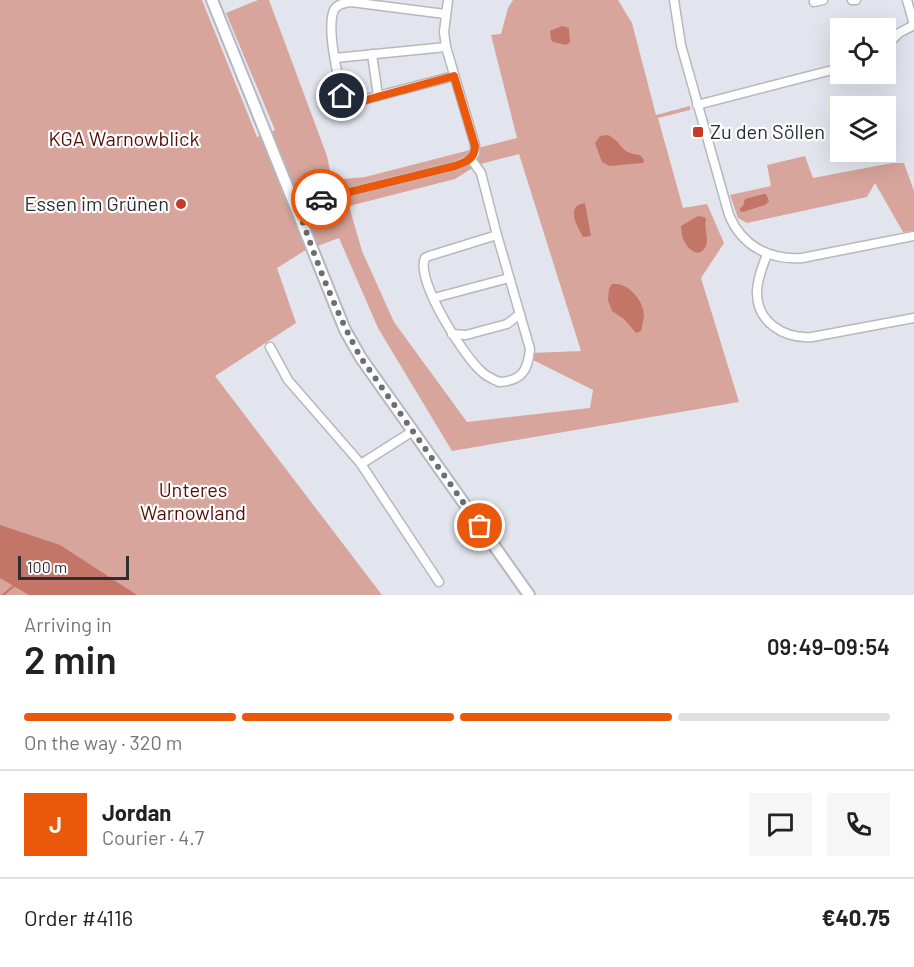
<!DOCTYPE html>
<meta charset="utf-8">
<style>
body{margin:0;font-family:Barlow,sans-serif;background:#f6f6f6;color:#222;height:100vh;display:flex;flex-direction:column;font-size:22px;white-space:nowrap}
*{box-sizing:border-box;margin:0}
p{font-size:20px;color:#767676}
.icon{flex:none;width:33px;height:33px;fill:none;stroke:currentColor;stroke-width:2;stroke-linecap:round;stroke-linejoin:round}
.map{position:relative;height:595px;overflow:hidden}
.panel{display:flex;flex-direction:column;background:#fff;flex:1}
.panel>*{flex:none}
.tools{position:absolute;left:830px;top:18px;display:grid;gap:12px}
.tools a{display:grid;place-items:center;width:66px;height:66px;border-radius:0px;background:#fff;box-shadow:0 6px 24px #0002;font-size:30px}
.scale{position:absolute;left:18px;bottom:15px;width:111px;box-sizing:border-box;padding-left:6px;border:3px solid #2d2e31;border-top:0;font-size:16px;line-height:21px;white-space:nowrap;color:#2d2e31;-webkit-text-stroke:4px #fff;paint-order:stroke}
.pin{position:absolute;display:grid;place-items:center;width:51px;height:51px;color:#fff;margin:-26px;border:3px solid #fff;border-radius:50%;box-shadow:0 2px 6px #0007}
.courier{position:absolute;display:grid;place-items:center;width:60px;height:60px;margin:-30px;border:4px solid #ea580c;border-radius:50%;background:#fff;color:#222;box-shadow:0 2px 8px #0007}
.head em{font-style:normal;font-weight:600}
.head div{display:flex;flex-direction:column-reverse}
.head{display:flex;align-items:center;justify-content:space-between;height:102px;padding:0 24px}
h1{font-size:39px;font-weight:600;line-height:45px}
.bar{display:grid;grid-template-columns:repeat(4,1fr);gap:9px 6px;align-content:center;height:72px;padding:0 24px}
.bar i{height:8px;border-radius:4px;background:#e0e0e0}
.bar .current{background:#ea580c}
.bar p{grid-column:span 4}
.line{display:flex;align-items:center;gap:15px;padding:0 24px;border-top:2px solid #e0e0e0}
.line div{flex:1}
.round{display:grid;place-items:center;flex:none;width:63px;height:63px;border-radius:0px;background:#f6f6f6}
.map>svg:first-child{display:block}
</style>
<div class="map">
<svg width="914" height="595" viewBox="0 0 914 595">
<rect width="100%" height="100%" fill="#e2e5ed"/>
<!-- green -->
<g fill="#d7a59c" fill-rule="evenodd">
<path d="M0,0h202l55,137 18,-7 -49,-117 32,-13h11l58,156 5,24 33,-3 152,-39 -26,-103 10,-1 7,-26 5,-8h105l14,23 24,92 34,-9v4l-32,8 25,90 24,-4 17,39 -23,35 38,124 -287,49 -74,-123 -39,-90 -35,13 -27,17 19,55 -81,53 167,219h-382zM519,154l62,197 -51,2 -1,5 64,32 -3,18 -123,14 -73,-100 -32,-71 -13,-45 106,-27 22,-14z"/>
<polygon points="805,156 813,178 892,163 904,163 914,191 914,231 903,232 875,183 867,197 747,223 738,218 730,195 771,186 767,165"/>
</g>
<!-- water -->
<g fill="#c37568">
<polygon points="562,26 569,28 570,42 566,45 553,42 551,39 550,31"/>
<path d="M608,135c17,9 9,17 32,20l4,5 -1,3 -34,3 -7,-4 -7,-19 5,-7z"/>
<polygon points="764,194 766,194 769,201 765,205 743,212 740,211 740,208 743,206 745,199"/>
<path d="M585,203l6,33 -8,1c-6,-11 -18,-31 2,-34z"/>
<path d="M698,216l6,1 2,2c-3,13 8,28 -8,34 -12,-3 -17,-15 -17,-27z"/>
<path d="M612,284c16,-2 32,17 32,32 -1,5 -2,10 -3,15l-5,2 -12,-14 -12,-8 -4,-11 1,-11z"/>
<polygon points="0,525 60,545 137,595 29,595 0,578"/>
</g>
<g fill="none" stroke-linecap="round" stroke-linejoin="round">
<!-- stream -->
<polyline stroke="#c37568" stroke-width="2" points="3,595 16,584"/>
<!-- minor casing -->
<g stroke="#b5b8bf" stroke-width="11">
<g id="minor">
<path d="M674,0l7,45 48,170c13,31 40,45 73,43l112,-22"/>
<polyline points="852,0 856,0"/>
<polyline points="907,0 914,25"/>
<polyline points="814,2 823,0"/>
<path d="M445,14l-94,-12c-6,1 -14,2 -17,8 -8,18 4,66 8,85l9,8 103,-27"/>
<polyline points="885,47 899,33 914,25"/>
<polyline points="372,54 378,96"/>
<polyline points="335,58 446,47"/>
<polyline points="697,105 840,68"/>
<path d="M471,159l10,14 16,62 33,114c-2,21 -8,32 -31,33 -6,-3 -12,-5 -17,-10 -18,-15 -67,-92 -57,-114l4,-2 68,-21"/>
<polyline points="296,205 455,166 471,159 475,153 475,145 446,47 444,32 448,0"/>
<path d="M767,254c-4,12 -10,25 -10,37 -1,31 27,48 55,46l102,-19"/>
<polyline points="434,298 509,278"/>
<polyline points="452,334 466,335 507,324 520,314"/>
<polyline points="270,347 288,380 361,464 439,582"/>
<polyline points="361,464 413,431"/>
</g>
</g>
<!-- major casing -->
<g stroke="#b5b8bf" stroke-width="14">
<polyline id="major" points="212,0 345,330 361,358 529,595"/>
</g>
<!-- minor -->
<use href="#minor" stroke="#fff" stroke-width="8"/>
<!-- major -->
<use href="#major" stroke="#fff" stroke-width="10"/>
</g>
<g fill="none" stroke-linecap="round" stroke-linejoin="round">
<!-- done -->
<path stroke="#6c6e73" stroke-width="6" stroke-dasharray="0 10.8" d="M321,199l-24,6c18,53 37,104 64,153l119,168"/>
<!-- route -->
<path stroke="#ea580c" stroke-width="8" d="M321,199l134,-33c11,-4 20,-7 20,-20l-21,-70 -99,27 -7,-1 -6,-6"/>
</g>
<!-- markers -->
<g fill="#c63a28" stroke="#fff" stroke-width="2">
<rect x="692" y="126" width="12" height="12" rx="3"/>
<circle cx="181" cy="204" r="6"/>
</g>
<g text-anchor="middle" stroke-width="4.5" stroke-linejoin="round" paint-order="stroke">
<!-- poi labels -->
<g font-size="20" fill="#2d2e31" stroke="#fff" text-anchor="start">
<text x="710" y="139">Zu den Söllen</text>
<text x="169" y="211" text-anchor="end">Essen im Grünen</text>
</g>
<!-- park labels -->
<g font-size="20" fill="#560e07" stroke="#fff">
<text x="124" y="146">KGA Warnowblick</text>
<text x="193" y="497">Unteres<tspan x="193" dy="23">Warnowland</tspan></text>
</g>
</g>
</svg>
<div class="tools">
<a><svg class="icon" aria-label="locate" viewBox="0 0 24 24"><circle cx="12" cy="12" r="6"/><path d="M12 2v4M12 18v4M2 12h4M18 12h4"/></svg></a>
<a><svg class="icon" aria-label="layers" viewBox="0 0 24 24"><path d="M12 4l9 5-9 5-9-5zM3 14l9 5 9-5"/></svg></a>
</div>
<div class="scale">100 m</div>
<div class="pin" style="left:480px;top:526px;background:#ea580c"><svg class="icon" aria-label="bag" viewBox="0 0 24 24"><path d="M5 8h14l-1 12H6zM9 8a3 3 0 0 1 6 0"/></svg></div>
<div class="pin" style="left:342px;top:96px;background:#1f2937"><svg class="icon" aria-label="home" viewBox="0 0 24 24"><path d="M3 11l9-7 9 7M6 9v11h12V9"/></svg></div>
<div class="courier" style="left:321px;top:199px"><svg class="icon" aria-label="car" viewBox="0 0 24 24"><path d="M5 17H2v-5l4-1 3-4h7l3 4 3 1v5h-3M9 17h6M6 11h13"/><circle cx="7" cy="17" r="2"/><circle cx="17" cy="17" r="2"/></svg></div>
</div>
<section class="panel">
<div class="head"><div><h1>2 min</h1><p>Arriving in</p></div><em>09:49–09:54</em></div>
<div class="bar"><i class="current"></i><i class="current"></i><i class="current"></i><i></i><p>On the way · 320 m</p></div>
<div class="line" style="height:108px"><b class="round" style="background:#ea580c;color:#fff">J</b><div><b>Jordan</b><p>Courier · 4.7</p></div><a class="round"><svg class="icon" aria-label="chat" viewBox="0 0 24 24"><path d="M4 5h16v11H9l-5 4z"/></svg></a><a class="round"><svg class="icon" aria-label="phone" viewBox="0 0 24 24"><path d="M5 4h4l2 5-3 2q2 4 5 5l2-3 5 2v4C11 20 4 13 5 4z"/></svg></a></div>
<div class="line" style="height:78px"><div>Order #4116</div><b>€40.75</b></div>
</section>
